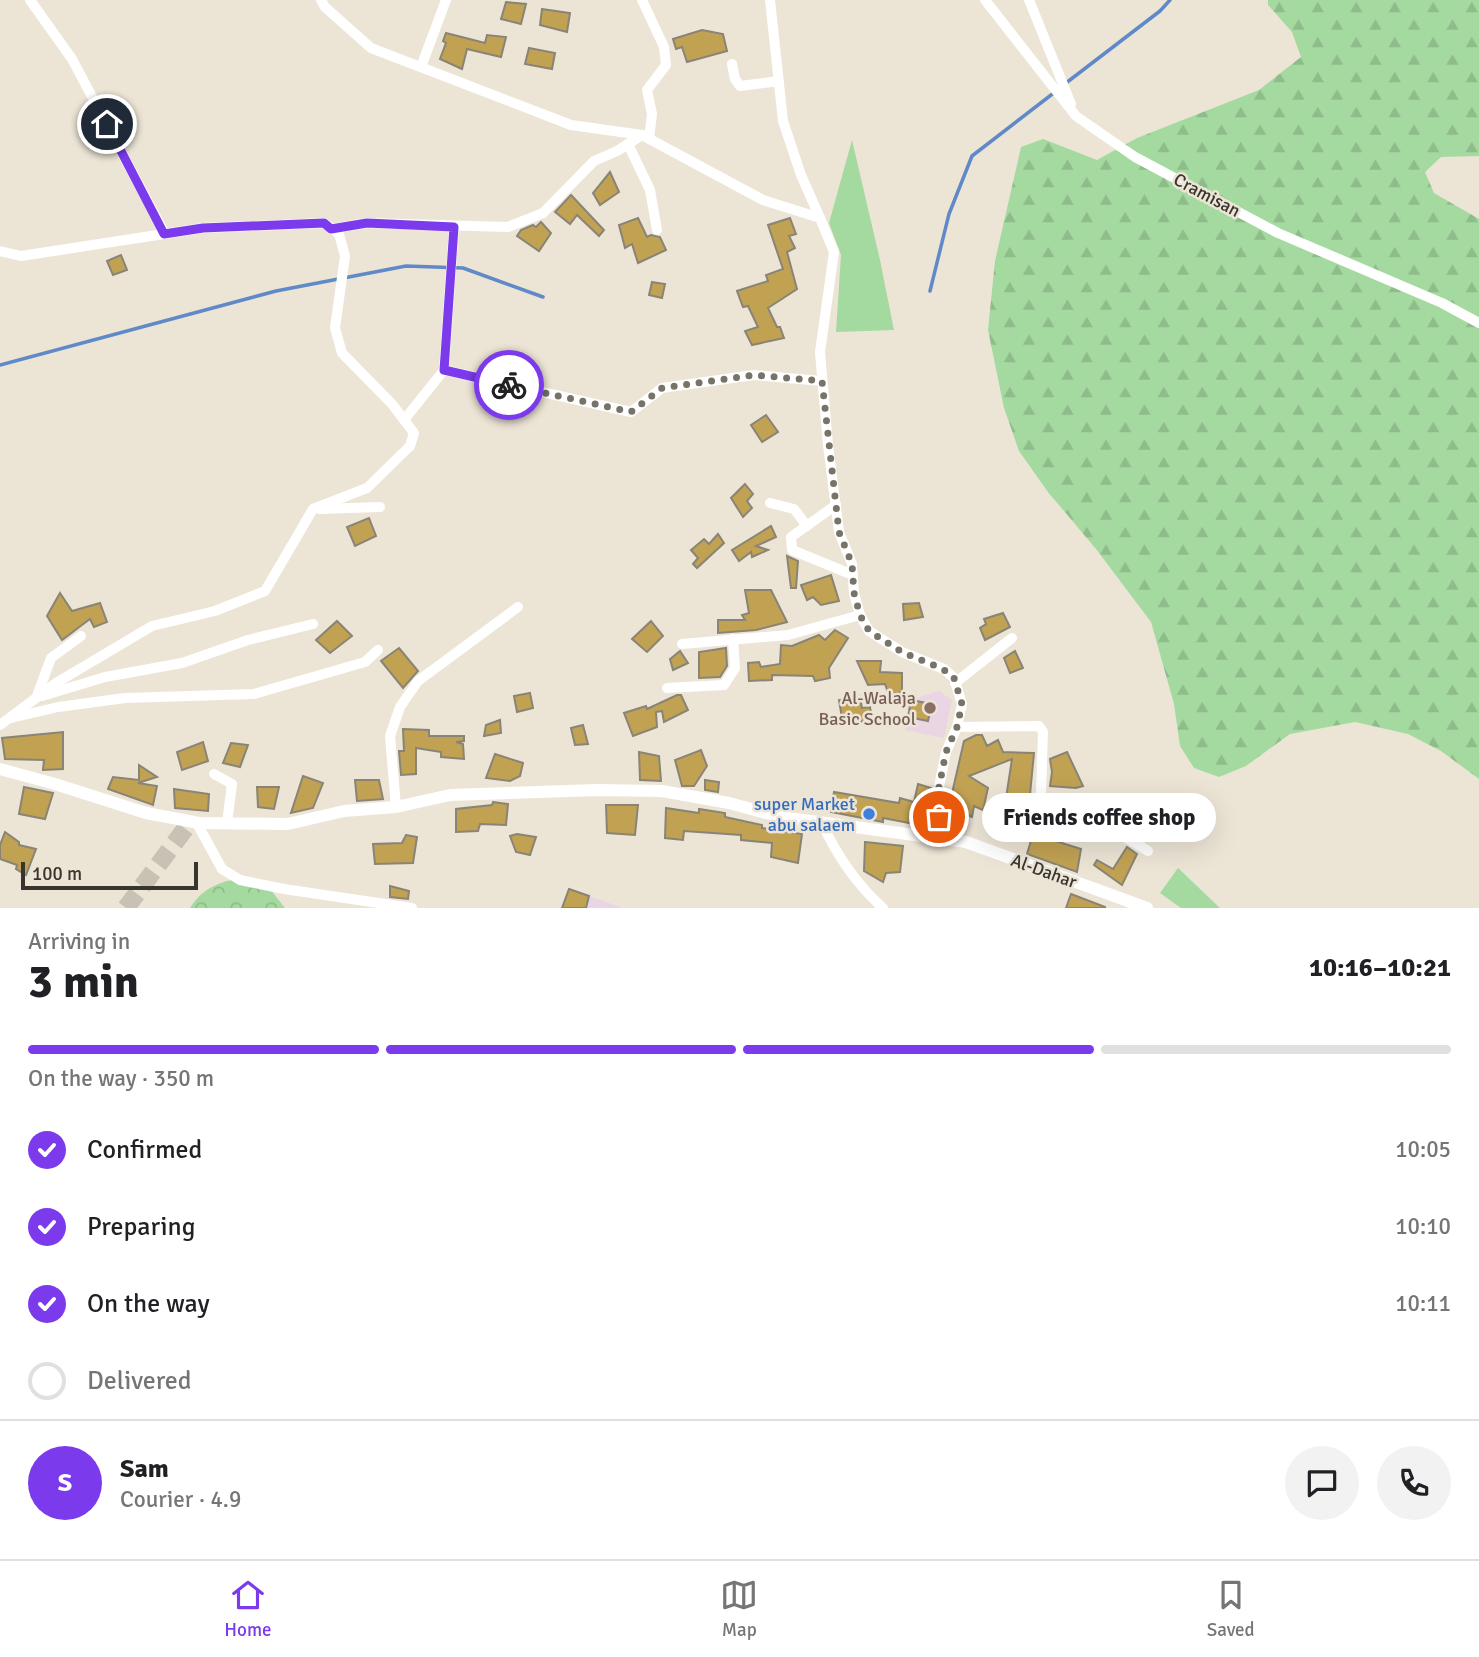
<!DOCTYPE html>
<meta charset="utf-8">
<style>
body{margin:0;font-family:Signika,sans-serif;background:#f2f2f2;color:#202124;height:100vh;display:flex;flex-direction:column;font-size:26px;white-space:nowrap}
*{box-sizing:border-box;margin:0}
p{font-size:23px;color:#757577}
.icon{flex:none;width:38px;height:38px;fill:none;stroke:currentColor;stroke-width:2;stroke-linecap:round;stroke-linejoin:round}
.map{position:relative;height:908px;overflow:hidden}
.sheet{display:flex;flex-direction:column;background:#fff;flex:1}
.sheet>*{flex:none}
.scale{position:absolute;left:21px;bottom:18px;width:177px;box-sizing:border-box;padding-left:7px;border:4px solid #38352f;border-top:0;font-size:19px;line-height:24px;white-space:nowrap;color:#38352f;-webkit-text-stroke:5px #ece5d6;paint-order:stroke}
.pin{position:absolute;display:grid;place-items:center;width:60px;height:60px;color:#fff;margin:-30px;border:4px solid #fff;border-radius:50%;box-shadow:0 2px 7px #0007}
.courier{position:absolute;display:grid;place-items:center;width:70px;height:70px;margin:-35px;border:5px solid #7c3aed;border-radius:50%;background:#fff;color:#222;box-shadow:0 2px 9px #0007}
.bubble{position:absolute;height:49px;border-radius:24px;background:#fff;box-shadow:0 7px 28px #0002;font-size:23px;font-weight:800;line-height:49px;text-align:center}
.head em{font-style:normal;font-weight:800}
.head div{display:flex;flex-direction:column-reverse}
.head{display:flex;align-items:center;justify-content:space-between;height:119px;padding:0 28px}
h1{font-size:46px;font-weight:800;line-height:52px}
.bar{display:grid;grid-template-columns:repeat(4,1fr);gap:10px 7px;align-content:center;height:84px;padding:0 28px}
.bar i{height:9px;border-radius:5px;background:#e0e0e0}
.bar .on{background:#7c3aed}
.bar p{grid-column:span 4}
.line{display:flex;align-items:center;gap:18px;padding:0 28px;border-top:2px solid #e0e0e0}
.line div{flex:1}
.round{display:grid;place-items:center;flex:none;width:74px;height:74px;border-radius:37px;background:#f2f2f2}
ol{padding:0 28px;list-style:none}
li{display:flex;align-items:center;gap:21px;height:77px}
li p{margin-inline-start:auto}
li .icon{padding:7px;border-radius:50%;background:#7c3aed;color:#fff;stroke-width:4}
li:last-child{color:#757577}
li i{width:38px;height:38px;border:4px solid #e0e0e0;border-radius:50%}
.dock{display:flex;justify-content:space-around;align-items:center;height:98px;border-top:2px solid #e0e0e0;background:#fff;font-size:19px;color:#757577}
.dock a{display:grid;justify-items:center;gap:4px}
.dock .on{color:#7c3aed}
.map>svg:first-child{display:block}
</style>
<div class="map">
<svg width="1479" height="908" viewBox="0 0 1479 908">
<defs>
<pattern id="forest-firs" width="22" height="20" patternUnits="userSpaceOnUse" patternTransform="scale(1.75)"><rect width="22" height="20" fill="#a4daa0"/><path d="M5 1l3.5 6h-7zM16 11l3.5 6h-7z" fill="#8ebc8a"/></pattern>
<pattern id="park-crowns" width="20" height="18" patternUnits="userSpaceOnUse" patternTransform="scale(1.75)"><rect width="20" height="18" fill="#a4daa0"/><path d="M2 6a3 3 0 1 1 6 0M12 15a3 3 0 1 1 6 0" fill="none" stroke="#8ebc8a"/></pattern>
</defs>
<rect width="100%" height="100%" fill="#ece5d6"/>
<!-- education -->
<g fill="#e9d5e4">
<polygon points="939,691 952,700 944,738 905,730 911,700"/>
<polygon points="569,889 623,908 562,908"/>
</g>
<!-- grass -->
<g fill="#a4daa0">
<polygon points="852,140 880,260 894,330 836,332 841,255 829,223"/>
<polygon points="1178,868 1220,908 1181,908 1160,893"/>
</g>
<!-- forest -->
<polygon fill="url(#forest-firs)" points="1268,0 1479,0 1479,156 1441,157 1425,172 1434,193 1479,219 1479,779 1441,751 1408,734 1355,722 1290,734 1246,766 1219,777 1194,768 1180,746 1174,704 1151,622 1096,549 1048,492 1019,451 1004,408 988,330 995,261 1021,147 1043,139 1097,160 1137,138 1259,90 1301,57 1292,32 1268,5"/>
<!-- park -->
<path fill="url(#park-crowns)" d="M236,879l34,10 15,19h-95c11,-18 26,-25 46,-29z"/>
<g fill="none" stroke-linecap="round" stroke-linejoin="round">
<!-- stream -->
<g stroke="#5f89c7" stroke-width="3.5">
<polyline points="1066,83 1160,11 1170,0"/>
<polyline points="930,291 949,214 972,156 1055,92"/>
<polyline points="0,365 276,291 406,266 463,268 543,297"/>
</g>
</g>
<!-- building -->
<g fill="#c1a253" stroke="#898476" stroke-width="2">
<polygon points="506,2 526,4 521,24 501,19"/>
<polygon points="542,9 570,13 567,32 540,25"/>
<polygon points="702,30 723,34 727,51 687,62 682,47 676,49 673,39"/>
<polygon points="446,33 485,43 487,35 506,37 501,57 467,49 462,69 440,59 446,43 443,41"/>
<polygon points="529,48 555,53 552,69 525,64"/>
<polygon points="610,172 619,192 600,205 593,193"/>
<polygon points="571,195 604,230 599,236 577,215 570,224 555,212"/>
<polygon points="638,218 647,237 651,235 660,237 666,250 638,263 632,244 625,248 619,225"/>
<polygon points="790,218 796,234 789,236 795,248 787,252 797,289 768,308 777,327 780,327 784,338 752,345 745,331 758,327 748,306 743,307 737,291 768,281 766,275 783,269 768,225"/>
<polygon points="541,222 551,233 539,251 517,236 521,230 533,225 536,227"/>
<polygon points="121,255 127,270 113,275 107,261"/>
<polygon points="652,282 665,284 662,298 649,295"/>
<polygon points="766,415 778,432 762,442 751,425"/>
<polygon points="745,484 753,494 747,501 752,508 743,517 731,498"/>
<polygon points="369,518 376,536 355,546 347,527"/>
<polygon points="771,526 776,537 756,546 768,550 752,557 751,552 739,561 732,550"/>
<polygon points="718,534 724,543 697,568 693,564 698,558 691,550 704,539 709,544"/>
<polygon points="787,556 798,561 796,588 791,588"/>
<polygon points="831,575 839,601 821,605 813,597 807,600 801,585"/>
<polygon points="745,590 771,590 787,622 756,630 718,633 718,620 745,620 742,615 749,613"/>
<polygon points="60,593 72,611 100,603 107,622 94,627 90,619 62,640 47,616"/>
<polygon points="919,603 923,617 904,620 903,604"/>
<polygon points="1003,613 1010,627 985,640 980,628 986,624 984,619"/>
<polygon points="337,621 352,636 330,653 316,640"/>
<polygon points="651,621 663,636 647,652 632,639"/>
<polygon points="835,630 848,638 829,668 830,678 815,681 813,676 772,675 772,680 749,681 748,663 759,662 761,667 780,664 781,645 792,646 819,635 825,640"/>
<polygon points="399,648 418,671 403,688 381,661"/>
<polygon points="726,648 727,666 720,677 699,678 699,652"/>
<polygon points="680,651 688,663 673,670 670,659"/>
<polygon points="1015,651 1023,668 1010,673 1004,658"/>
<polygon points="857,661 881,661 880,672 902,673 902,692 889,695 885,684 868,685"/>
<polygon points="530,693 533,708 517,712 514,696"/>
<polygon points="677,695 681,695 688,710 664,722 662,711 656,712 657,727 633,736 624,713 646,706 647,709"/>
<polygon points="860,697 862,708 870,707 872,720 859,722 857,715 842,718 839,700"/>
<polygon points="911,700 932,704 928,721 908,717"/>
<polygon points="500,720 501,733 484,736 486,725"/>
<polygon points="583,725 588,744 575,745 571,728"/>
<polygon points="403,729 429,730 429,736 464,736 464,741 456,742 463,744 464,759 441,757 441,752 416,748 416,774 401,775 399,751 404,751"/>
<polygon points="63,732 63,769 43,770 44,760 5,759 2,738"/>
<polygon points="976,735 982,735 987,746 998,740 1003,752 1034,753 1029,805 1006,798 1012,759 969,776 988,788 983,810 974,806 972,817 951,808 953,789 964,741"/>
<polygon points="203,742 208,761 182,770 177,752"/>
<polygon points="231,743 248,745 240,767 223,763"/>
<polygon points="701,750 707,766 694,786 682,786 675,760"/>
<polygon points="639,752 659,756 661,781 640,780"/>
<polygon points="1067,752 1083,786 1076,788 1050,786 1052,772 1050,759"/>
<polygon points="495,754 523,763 520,776 510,781 486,778"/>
<polygon points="139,765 157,777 138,783 157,786 153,805 108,789 113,777 139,780"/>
<polygon points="303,776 323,783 313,808 291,813"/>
<polygon points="355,780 379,780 383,799 357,801"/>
<polygon points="705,780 719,782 718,792 705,790"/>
<polygon points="918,784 931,788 925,826 883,818 883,822 831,812 834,792 899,803 900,798 914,802"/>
<polygon points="24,787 53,793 45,819 19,814"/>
<polygon points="257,787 279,787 274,809 258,807"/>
<polygon points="174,789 209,794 208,811 175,808"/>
<polygon points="493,802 508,804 506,825 480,824 478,831 456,832 456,809 492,805"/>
<polygon points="606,805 638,805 635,835 607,833"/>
<polygon points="666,808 699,813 699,809 725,813 725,817 762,825 762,828 802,834 798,863 771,857 772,843 741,840 741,835 684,831 683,840 665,838"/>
<polygon points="5,832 19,842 19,845 36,849 26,875 16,869 17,865 0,859 0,845"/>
<polygon points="517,834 536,837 530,855 516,852 510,836"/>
<polygon points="1033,834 1081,849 1077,872 1027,854"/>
<polygon points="406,835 417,837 413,863 375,864 373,844 402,843"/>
<polygon points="865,842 903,846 900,872 886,873 883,882 864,871"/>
<polygon points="1127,847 1137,854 1122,885 1094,865 1097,860 1113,869"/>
<polygon points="390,886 409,891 408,899 390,897"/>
<polygon points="569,889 589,896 586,908 562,908"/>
<polygon points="1071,894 1105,907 1105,908 1066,908"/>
</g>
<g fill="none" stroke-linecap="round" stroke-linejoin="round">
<!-- trunk-tunnel -->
<polyline stroke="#c8c2b5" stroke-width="18" stroke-dasharray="18 9" stroke-linecap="butt" points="126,908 191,821"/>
<!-- minor -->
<g stroke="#fff" stroke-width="10">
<polyline points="30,0 72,59 165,234"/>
<polyline points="321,0 325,7 371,48 571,125 642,135 763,200 820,218 834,252 820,352 828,445 839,532 852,564 854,593 860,615 869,631 902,652 944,669 954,678 962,704 957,727 946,752 937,797 940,837"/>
<polyline points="642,0 664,47 666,65 647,90 652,114 649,139"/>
<polyline points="770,0 783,121 801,175 820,218"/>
<polyline points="985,0 1076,116 1135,157 1278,233 1442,303 1479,323"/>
<polyline points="1029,0 1071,104"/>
<polyline points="732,64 735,79 740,86 779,81"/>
<polyline points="421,67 446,0"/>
<polyline points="628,144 650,190 657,230"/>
<polyline points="331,229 367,223 508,227 543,213 594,161 617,151 642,135"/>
<polyline points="0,251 21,256 203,228 324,223 339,234 345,256 335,328 342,353 392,404 414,433 410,446 367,488 313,509 265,591 215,611 152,626 56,683 0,725"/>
<polyline points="444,370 631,412 662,388 754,375 822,381"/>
<polyline points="404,420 444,370 454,227"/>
<polyline points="770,503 794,509 807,526"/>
<polyline points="836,505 791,537 792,550 853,575"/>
<polyline points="320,509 380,507"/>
<polyline points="682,644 788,635 860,615"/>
<polyline points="955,683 1012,638"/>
<polyline points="667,688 724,685 735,668 733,639"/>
<polyline points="37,696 51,658 81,636"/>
<polyline points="42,696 105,677 182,663 248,640 313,624"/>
<polyline points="11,718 58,707 125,698 254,694 365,662 378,650"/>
<path d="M957,727l82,-1 4,6 -2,62 9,18 34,25c30,-9 39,-2 64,14"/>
<polyline points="214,774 232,784 227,823"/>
<polyline points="396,807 390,736 400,707 418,681 518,607"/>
<path d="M821,821c15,33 35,63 62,87"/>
<polyline points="199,823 199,827 222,869 240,880 284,889 412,908"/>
</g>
<!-- tertiary -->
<polyline stroke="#fff" stroke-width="12" points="0,769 55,784 146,813 199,823 288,824 344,811 396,807 450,795 597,790 662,791 729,803 781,817 966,842 1147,908"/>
</g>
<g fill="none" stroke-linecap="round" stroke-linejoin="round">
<!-- done -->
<polyline stroke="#777369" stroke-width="7" stroke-dasharray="0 12.6" points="509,385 631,412 662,388 754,375 822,381 839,532 852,564 854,593 860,615 869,631 902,652 943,669 954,678 962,704 957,727 946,752 937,797 939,817"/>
<!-- route -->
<polyline stroke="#7c3aed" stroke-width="9" points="107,124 164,234 203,228 324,223 331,229 367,223 454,227 444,370 509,385"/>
</g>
<!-- markers -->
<circle fill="#8d6e63" stroke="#ece5d6" stroke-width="2.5" cx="930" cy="708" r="7"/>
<circle fill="#3f7fe0" stroke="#ece5d6" stroke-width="2.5" cx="869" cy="814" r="7"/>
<g text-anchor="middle" stroke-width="5" stroke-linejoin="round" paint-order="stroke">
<!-- street labels -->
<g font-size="18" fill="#38352f" stroke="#ece5d6">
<text transform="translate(1207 195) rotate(28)" y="6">Cramisan</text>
<text transform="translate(1044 871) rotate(20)" y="6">Al-Dahar</text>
</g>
<!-- education labels -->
<g font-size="18" fill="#785e54" stroke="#ece5d6" text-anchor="end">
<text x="916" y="704">Al-Walaja<tspan x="916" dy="21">Basic School</tspan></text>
</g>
<!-- shop labels -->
<g font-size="18" fill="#366cbe" stroke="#ece5d6" text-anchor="end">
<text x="855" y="810">super Market<tspan x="855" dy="21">abu salaem</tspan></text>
</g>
</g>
</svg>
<div class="scale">100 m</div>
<div class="pin" style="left:939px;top:817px;background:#ea580c"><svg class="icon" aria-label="bag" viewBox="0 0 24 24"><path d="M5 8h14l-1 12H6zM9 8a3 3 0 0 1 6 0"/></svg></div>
<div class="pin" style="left:107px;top:124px;background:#1f2937"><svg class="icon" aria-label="home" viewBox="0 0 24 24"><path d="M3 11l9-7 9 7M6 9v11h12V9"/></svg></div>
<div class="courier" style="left:509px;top:385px"><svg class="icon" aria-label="bike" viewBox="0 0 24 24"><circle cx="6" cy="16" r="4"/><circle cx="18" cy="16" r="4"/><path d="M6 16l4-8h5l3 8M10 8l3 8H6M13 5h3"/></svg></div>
<div class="bubble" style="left:982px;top:793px;width:234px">Friends coffee shop</div>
</div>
<section class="sheet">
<div class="head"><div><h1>3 min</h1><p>Arriving in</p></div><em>10:16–10:21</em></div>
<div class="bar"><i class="on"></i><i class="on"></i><i class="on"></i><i></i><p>On the way · 350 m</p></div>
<ol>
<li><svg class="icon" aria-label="check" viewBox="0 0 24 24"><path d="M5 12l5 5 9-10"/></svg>Confirmed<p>10:05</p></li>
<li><svg class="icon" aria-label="check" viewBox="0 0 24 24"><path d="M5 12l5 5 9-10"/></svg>Preparing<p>10:10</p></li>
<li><svg class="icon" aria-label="check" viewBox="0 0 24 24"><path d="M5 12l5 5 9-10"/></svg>On the way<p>10:11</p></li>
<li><i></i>Delivered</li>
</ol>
<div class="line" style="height:126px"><b class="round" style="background:#7c3aed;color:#fff">S</b><div><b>Sam</b><p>Courier · 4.9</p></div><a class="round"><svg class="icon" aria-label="chat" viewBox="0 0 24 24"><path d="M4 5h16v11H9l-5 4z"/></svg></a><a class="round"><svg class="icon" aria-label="phone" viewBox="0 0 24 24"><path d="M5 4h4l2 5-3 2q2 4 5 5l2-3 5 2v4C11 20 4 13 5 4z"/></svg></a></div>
</section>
<nav class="dock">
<a class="on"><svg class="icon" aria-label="home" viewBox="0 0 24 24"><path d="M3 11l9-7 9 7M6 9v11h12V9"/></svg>Home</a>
<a><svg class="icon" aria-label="map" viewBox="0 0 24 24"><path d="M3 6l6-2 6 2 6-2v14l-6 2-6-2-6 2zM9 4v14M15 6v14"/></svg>Map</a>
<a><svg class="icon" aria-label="saved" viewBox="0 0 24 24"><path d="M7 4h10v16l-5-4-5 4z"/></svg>Saved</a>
</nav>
